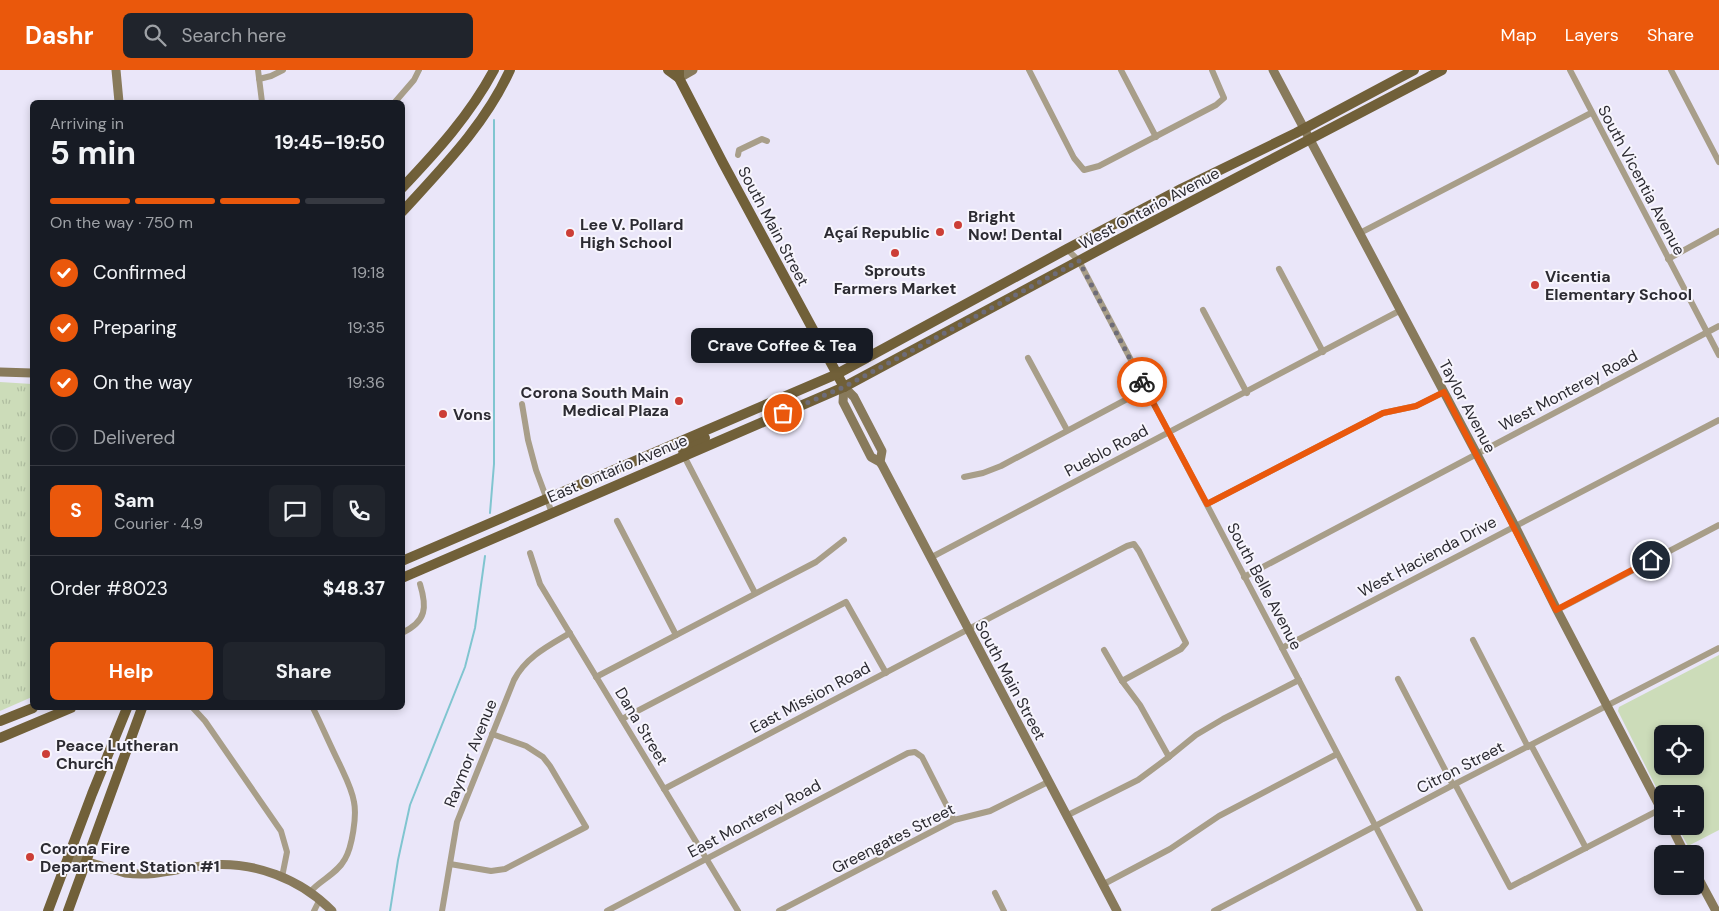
<!DOCTYPE html>
<meta charset="utf-8">
<style>
body{margin:0;font-family:"DM Sans",sans-serif;background:#20242c;color:#f1f3f6;height:100vh;display:flex;flex-direction:column;font-size:19px;white-space:nowrap}
*{box-sizing:border-box;margin:0}
p{font-size:16px;color:#9ea1a6}
.icon{flex:none;width:28px;height:28px;fill:none;stroke:currentColor;stroke-width:2;stroke-linecap:round;stroke-linejoin:round}
.map{position:relative;flex:1;overflow:hidden}
.panel{position:absolute;left:30px;top:30px;width:375px;height:610px;display:flex;flex-direction:column;background:#171b24;border-radius:8px;box-shadow:0 2px 8px #0003}
.panel>*{flex:none}
.tools{position:absolute;left:1654px;top:655px;display:grid;gap:10px}
.tools a{display:grid;place-items:center;width:50px;height:50px;border-radius:8px;background:#171b24;box-shadow:0 2px 8px #0003;font-size:25px}
.pin{position:absolute;display:grid;place-items:center;width:42px;height:42px;color:#fff;margin:-21px;border:2px solid #fff;border-radius:50%;box-shadow:0 1px 5px #0007}
.courier{position:absolute;display:grid;place-items:center;width:50px;height:50px;margin:-25px;border:4px solid #ea580c;border-radius:50%;background:#fff;color:#222;box-shadow:0 1px 6px #0007}
.bubble{position:absolute;height:35px;border-radius:8px;background:#171b24;box-shadow:0 2px 8px #0003;font-size:16px;font-weight:700;line-height:35px;text-align:center}
.head em{font-style:normal;font-weight:700}
.head div{display:flex;flex-direction:column-reverse}
.head{display:flex;align-items:center;justify-content:space-between;height:85px;padding:0 20px}
h1{font-size:32px;font-weight:700;line-height:38px}
.bar{display:grid;grid-template-columns:repeat(4,1fr);gap:8px 5px;align-content:center;height:60px;padding:0 20px}
.bar i{height:6px;border-radius:4px;background:#363941}
.bar .current{background:#ea580c}
.bar p{grid-column:span 4}
.line{display:flex;align-items:center;gap:12px;padding:0 20px;border-top:1px solid #363941}
.line div{flex:1}
.round{display:grid;place-items:center;flex:none;width:52px;height:52px;border-radius:8px;background:#20242c}
ol{padding:0 20px;list-style:none}
li{display:flex;align-items:center;gap:15px;height:55px}
li p{margin-inline-start:auto}
li .icon{padding:5px;border-radius:50%;background:#ea580c;color:#fff;stroke-width:4}
li:last-child{color:#9ea1a6}
li i{width:28px;height:28px;border:2px solid #363941;border-radius:50%}
.action{display:flex;gap:10px;margin-top:auto;padding:10px 20px}
.action a{flex:1;height:58px;border-radius:8px;background:#ea580c;color:#fff;font-size:20px;font-weight:700;line-height:58px;text-align:center}
.action a+a{background:#20242c;color:#f1f3f6}
header{display:flex;align-items:center;gap:30px;box-sizing:border-box;height:70px;padding:0 25px;background:#ea580c;color:#fff}
header strong{font-size:24px}
nav{display:flex;gap:28px;margin-inline-start:auto;font-size:18px}
.search{width:350px;height:45px;background:#20242c;display:flex;align-items:center;gap:12px;box-sizing:border-box;padding:0 18px;border-radius:8px;color:#9ea1a6;font-size:19px}
.map>svg:first-child{display:block}
</style>
<header>
<strong>Dashr</strong>
<div class="search"><svg class="icon" aria-label="search" viewBox="0 0 24 24"><circle cx="10" cy="10" r="6"/><path d="M15 15l6 6"/></svg>Search here</div>
<nav><a>Map</a><a>Layers</a><a>Share</a></nav>
</header>
<div class="map">
<svg width="1719" height="841" viewBox="0 0 1719 841">
<defs>
<pattern id="park-tufts" width="24" height="20" patternUnits="userSpaceOnUse" patternTransform="scale(1.25)"><rect width="24" height="20" fill="#ccdcb9"/><path d="M3 7l-1-3M5 7V3M7 7l1-3M15 17l-1-3M17 17v-4M19 17l1-3" fill="none" stroke="#afbda0"/></pattern>
</defs>
<rect width="100%" height="100%" fill="#eae6f9"/>
<!-- grass -->
<path fill="#ccdcb9" fill-rule="evenodd" d="M1719,585v175l-31,16 -11,-20h18v-32h-33v5l-44,-88 1,-4zM1662,664h33v32h-33z"/>
<!-- park -->
<polygon fill="url(#park-tufts)" points="0,312 32,314 32,627 0,641"/>
<g fill="none" stroke-linecap="round" stroke-linejoin="round">
<!-- stream -->
<g stroke="#80c5d0" stroke-width="2">
<polyline points="490,443 494,394 494,50"/>
<polyline points="390,841 398,790 410,735 465,597 475,558 485,486"/>
</g>
<!-- street -->
<g stroke="#a89e89" stroke-width="6">
<polyline points="258,0 262,32"/>
<polyline points="1029,0 1074,88 1084,100 1099,96 1216,35 1224,28 1212,0"/>
<polyline points="1121,0 1156,67"/>
<polyline points="1570,0 1719,285"/>
<polyline points="1671,0 1719,92"/>
<polyline points="259,9 271,6 283,0"/>
<polyline points="395,32 414,10 419,0"/>
<polyline points="738,85 739,80 762,69 767,71"/>
<polyline points="1360,163 1591,43"/>
<polyline points="1067,179 1079,191 1420,841"/>
<polyline points="1668,189 1719,161"/>
<polyline points="1279,199 1323,282"/>
<polyline points="1203,240 1247,323"/>
<polyline points="1028,288 1067,360"/>
<polyline points="522,334 528,370 536,400 552,443"/>
<polyline points="684,386 755,523"/>
<polyline points="964,407 983,403 1001,396 1146,319"/>
<polyline points="1207,434 1383,343 1416,336 1444,322"/>
<polyline points="617,451 676,565"/>
<polyline points="530,483 540,514 738,841"/>
<polyline points="930,488 1401,240"/>
<polyline points="1244,507 1719,256"/>
<polyline points="1557,540 1719,455"/>
<path d="M402,563c25,-12 25,-26 18,-49"/>
<polyline points="1473,570 1528,677"/>
<polyline points="1282,578 1719,350"/>
<polyline points="1104,580 1122,611 1140,635 1169,687"/>
<polyline points="596,607 816,492 844,470"/>
<polyline points="1398,609 1453,715"/>
<polyline points="193,638 205,651 281,761 287,782 282,807"/>
<polyline points="622,649 846,532 886,603"/>
<polyline points="1531,675 1586,778"/>
<polyline points="1455,714 1510,817 1661,739"/>
<polyline points="664,719 1127,476 1134,474 1139,481 1186,573 1181,579 1122,611"/>
<polyline points="1066,746 1138,710 1169,687 1196,665 1223,649 1299,610"/>
<polyline points="450,794 491,801 505,799 586,757 550,696 543,687 526,676 492,664"/>
<polyline points="1102,815 1170,779 1219,746 1337,684"/>
<path d="M310,822c10,-12 27,-18 35,-33 7,-12 12,-43 9,-57 -2,-13 -9,-26 -15,-39 -9,-18 -17,-37 -26,-55"/>
<polyline points="995,823 1004,841"/>
<polyline points="314,841 320,829"/>
<path d="M442,841l15,-89 57,-142c12,-23 34,-34 56,-47"/>
<polyline points="607,841 908,683 915,682 922,687 954,750"/>
<polyline points="779,841 954,750 990,741 1048,712"/>
<polyline points="1214,841 1455,714 1719,578"/>
</g>
<!-- secondary -->
<g stroke="#887a5b" stroke-width="9">
<polyline points="116,0 119,32"/>
<polyline points="1273,0 1515,456 1557,540 1662,741"/>
<polyline points="679,8 693,0"/>
<polyline points="0,302 32,303"/>
<polyline points="844,317 843,332 871,387 880,392 882,395 1117,841"/>
<polyline points="844,317 854,327 882,381 880,392"/>
<polyline points="1671,756 1685,784"/>
<path d="M68,786l57,17c32,4 53,-5 84,-8 45,-4 92,14 123,46"/>
<polyline points="1695,802 1716,841"/>
</g>
<!-- primary -->
<g stroke="#716039" stroke-width="10">
<polyline points="668,0 679,8"/>
<polyline points="679,0 679,8 723,93 844,317"/>
<path d="M402,118c35,-37 68,-73 92,-118"/>
<path d="M402,142c41,-45 83,-87 108,-142"/>
<polyline points="684,386 683,380 685,377 705,368"/>
<polyline points="402,491 837,304 1067,179 1181,119 1296,63 1414,0"/>
<polyline points="402,508 844,317 1114,172 1442,0"/>
<polyline points="0,651 33,638"/>
<polyline points="0,668 71,638"/>
<polyline points="48,841 92,724 127,638"/>
<polyline points="68,841 142,638"/>
</g>
</g>
<g fill="none" stroke-linecap="round" stroke-linejoin="round">
<!-- done -->
<polyline stroke="#6e6c78" stroke-width="5" stroke-dasharray="0 9" points="783,343 844,317 1079,191 1142,312"/>
<!-- route -->
<polyline stroke="#ea580c" stroke-width="6" points="1142,312 1207,434 1383,343 1416,336 1444,322 1556,540 1651,490"/>
</g>
<!-- markers -->
<g fill="#cc3e36" stroke="#f7f5fd" stroke-width="2">
<circle cx="958" cy="155" r="5"/>
<circle cx="940" cy="162" r="5"/>
<circle cx="570" cy="163" r="5"/>
<circle cx="895" cy="183" r="5"/>
<circle cx="1535" cy="215" r="5"/>
<circle cx="679" cy="331" r="5"/>
<circle cx="443" cy="344" r="5"/>
<circle cx="46" cy="684" r="5"/>
<circle cx="30" cy="787" r="5"/>
</g>
<g text-anchor="middle" stroke-width="4" stroke-linejoin="round" paint-order="stroke">
<!-- street labels -->
<g font-size="16" fill="#2c2b32" stroke="#f7f5fd">
<text transform="translate(1642 110) rotate(62)" y="6">South Vicentia Avenue</text>
<text transform="translate(1149 138) rotate(-28)" y="6">West Ontario Avenue</text>
<text transform="translate(774 156) rotate(62)" y="6">South Main Street</text>
<text transform="translate(1568 320) rotate(-28)" y="6">West Monterey Road</text>
<text transform="translate(1468 336) rotate(62)" y="6">Taylor Avenue</text>
<text transform="translate(1106 380) rotate(-28)" y="6">Pueblo Road</text>
<text transform="translate(617 398) rotate(-23)" y="6">East Ontario Avenue</text>
<text transform="translate(1427 486) rotate(-28)" y="6">West Hacienda Drive</text>
<text transform="translate(1265 516) rotate(62)" y="6">South Belle Avenue</text>
<text transform="translate(1011 610) rotate(62)" y="6">South Main Street</text>
<text transform="translate(810 627) rotate(-28)" y="6">East Mission Road</text>
<text transform="translate(642 656) rotate(59)" y="6">Dana Street</text>
<text transform="translate(470 683) rotate(-68)" y="6">Raymor Avenue</text>
<text transform="translate(1460 697) rotate(-27)" y="6">Citron Street</text>
<text transform="translate(754 748) rotate(-28)" y="6">East Monterey Road</text>
<text transform="translate(893 768) rotate(-27)" y="6">Greengates Street</text>
</g>
<!-- poi labels -->
<g font-size="16" font-weight="bold" fill="#2c2b32" stroke="#f7f5fd" text-anchor="start">
<text x="968" y="152">Bright<tspan x="968" dy="18">Now! Dental</tspan></text>
<text x="580" y="160">Lee V. Pollard<tspan x="580" dy="18">High School</tspan></text>
<text x="930" y="168" text-anchor="end">Açaí Republic</text>
<text x="895" y="206" text-anchor="middle">Sprouts<tspan x="895" dy="18">Farmers Market</tspan></text>
<text x="1545" y="212">Vicentia<tspan x="1545" dy="18">Elementary School</tspan></text>
<text x="669" y="328" text-anchor="end">Corona South Main<tspan x="669" dy="18">Medical Plaza</tspan></text>
<text x="453" y="350">Vons</text>
<text x="56" y="681">Peace Lutheran<tspan x="56" dy="18">Church</tspan></text>
<text x="40" y="784">Corona Fire<tspan x="40" dy="18">Department Station #1</tspan></text>
</g>
</g>
</svg>
<div class="tools">
<a><svg class="icon" aria-label="locate" viewBox="0 0 24 24"><circle cx="12" cy="12" r="6"/><path d="M12 2v4M12 18v4M2 12h4M18 12h4"/></svg></a>
<a>+</a>
<a>−</a>
</div>
<div class="pin" style="left:783px;top:343px;background:#ea580c"><svg class="icon" aria-label="bag" viewBox="0 0 24 24"><path d="M5 8h14l-1 12H6zM9 8a3 3 0 0 1 6 0"/></svg></div>
<div class="pin" style="left:1651px;top:490px;background:#1f2937"><svg class="icon" aria-label="home" viewBox="0 0 24 24"><path d="M3 11l9-7 9 7M6 9v11h12V9"/></svg></div>
<div class="courier" style="left:1142px;top:312px"><svg class="icon" aria-label="bike" viewBox="0 0 24 24"><circle cx="6" cy="16" r="4"/><circle cx="18" cy="16" r="4"/><path d="M6 16l4-8h5l3 8M10 8l3 8H6M13 5h3"/></svg></div>
<div class="bubble" style="left:691px;top:258px;width:182px">Crave Coffee &amp; Tea</div>
<section class="panel">
<div class="head"><div><h1>5 min</h1><p>Arriving in</p></div><em>19:45–19:50</em></div>
<div class="bar"><i class="current"></i><i class="current"></i><i class="current"></i><i></i><p>On the way · 750 m</p></div>
<ol>
<li><svg class="icon" aria-label="check" viewBox="0 0 24 24"><path d="M5 12l5 5 9-10"/></svg>Confirmed<p>19:18</p></li>
<li><svg class="icon" aria-label="check" viewBox="0 0 24 24"><path d="M5 12l5 5 9-10"/></svg>Preparing<p>19:35</p></li>
<li><svg class="icon" aria-label="check" viewBox="0 0 24 24"><path d="M5 12l5 5 9-10"/></svg>On the way<p>19:36</p></li>
<li><i></i>Delivered</li>
</ol>
<div class="line" style="height:90px"><b class="round" style="background:#ea580c;color:#fff">S</b><div><b>Sam</b><p>Courier · 4.9</p></div><a class="round"><svg class="icon" aria-label="chat" viewBox="0 0 24 24"><path d="M4 5h16v11H9l-5 4z"/></svg></a><a class="round"><svg class="icon" aria-label="phone" viewBox="0 0 24 24"><path d="M5 4h4l2 5-3 2q2 4 5 5l2-3 5 2v4C11 20 4 13 5 4z"/></svg></a></div>
<div class="line" style="height:65px"><div>Order #8023</div><b>$48.37</b></div>
<div class="action"><a>Help</a><a>Share</a></div>
</section>
</div>
